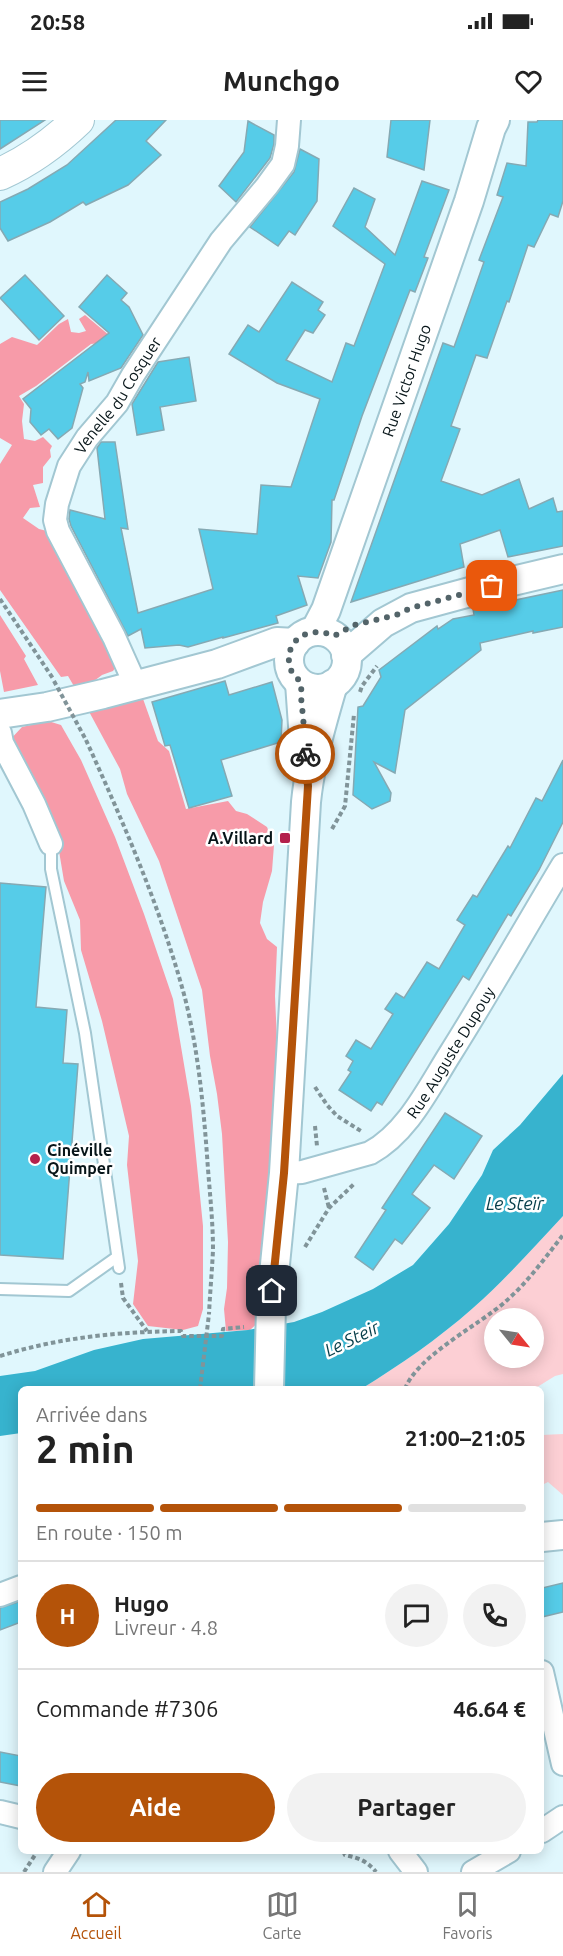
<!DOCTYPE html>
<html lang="fr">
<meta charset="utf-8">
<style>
body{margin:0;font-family:Ubuntu,sans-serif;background:#f2f2f2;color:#222;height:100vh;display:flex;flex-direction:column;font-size:22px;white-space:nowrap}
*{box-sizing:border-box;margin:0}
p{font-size:20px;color:#767676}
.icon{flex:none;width:33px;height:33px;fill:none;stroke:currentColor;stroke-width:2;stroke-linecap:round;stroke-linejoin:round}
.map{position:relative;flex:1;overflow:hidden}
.panel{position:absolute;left:18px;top:1266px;width:526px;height:468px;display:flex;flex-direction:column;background:#fff;border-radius:9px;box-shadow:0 3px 15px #0003}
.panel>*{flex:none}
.needle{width:39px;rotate:120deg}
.buttons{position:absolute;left:484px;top:1188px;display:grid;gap:12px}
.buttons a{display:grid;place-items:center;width:60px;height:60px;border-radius:50%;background:#fff;box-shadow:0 3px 15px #0003;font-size:30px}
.pin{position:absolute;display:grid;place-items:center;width:51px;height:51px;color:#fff;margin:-26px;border-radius:12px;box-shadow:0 3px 9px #0006}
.courier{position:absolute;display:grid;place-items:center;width:60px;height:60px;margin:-30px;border:4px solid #b45309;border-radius:50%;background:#fff;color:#222;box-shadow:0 2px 8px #0007}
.overview em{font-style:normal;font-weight:700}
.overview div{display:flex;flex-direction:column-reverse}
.overview{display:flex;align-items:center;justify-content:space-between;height:102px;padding:0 18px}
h1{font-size:39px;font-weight:700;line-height:45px}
.bar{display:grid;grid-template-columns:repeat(4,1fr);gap:9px 6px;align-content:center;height:72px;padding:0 18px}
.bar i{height:8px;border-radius:4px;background:#e0e0e0}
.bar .on{background:#b45309}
.bar p{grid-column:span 4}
.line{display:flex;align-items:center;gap:15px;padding:0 18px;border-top:2px solid #e0e0e0}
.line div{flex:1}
.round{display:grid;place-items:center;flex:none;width:63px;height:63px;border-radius:32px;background:#f2f2f2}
.cta{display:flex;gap:12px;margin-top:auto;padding:12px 18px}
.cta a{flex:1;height:69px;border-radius:36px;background:#b45309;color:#fff;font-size:24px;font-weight:700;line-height:69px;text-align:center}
.cta a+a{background:#f2f2f2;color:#222}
.status{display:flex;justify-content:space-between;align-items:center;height:42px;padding:0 30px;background:#fff;direction:ltr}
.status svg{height:16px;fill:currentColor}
header{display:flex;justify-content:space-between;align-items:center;height:78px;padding:0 18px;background:#fff;font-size:27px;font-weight:700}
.dock{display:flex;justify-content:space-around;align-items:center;height:84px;border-top:2px solid #e0e0e0;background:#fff;font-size:16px;color:#767676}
.dock a{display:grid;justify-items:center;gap:3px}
.dock .on{color:#b45309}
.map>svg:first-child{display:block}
</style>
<div class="status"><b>20:58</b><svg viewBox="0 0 49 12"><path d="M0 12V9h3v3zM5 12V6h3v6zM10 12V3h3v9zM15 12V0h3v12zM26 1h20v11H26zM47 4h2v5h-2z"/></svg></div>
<header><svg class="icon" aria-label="menu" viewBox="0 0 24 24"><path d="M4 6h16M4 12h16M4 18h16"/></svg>Munchgo<svg class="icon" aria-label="heart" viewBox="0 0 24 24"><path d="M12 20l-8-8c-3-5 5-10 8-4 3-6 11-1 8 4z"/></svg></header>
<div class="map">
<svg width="563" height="1752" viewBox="0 0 563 1752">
<rect width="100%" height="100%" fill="#e0f7fd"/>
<!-- green -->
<g fill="#fccfd4" fill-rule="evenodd">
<path d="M563,1096v158l-8,2 -21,13h-173c39,-24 77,-50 112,-81 32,-28 61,-61 90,-92zM495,1198h39v40h-39z"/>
<polygon points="563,1314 563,1375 548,1362 542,1365 542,1315"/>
</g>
<!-- forest -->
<g fill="#f79ba9">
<polygon points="85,195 116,221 91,224 36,266 19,276 24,284 22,301 24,319 35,321 43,317 52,326 50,330 51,337 43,347 43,363 33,365 40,387 30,388 23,398 39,409 47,411 119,542 113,551 102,555 78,573 68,556 61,557 0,470 0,344 12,325 0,318 0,224 12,217 37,225 59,204 68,199 71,212 79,213 86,211 79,199"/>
<polygon points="0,495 26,536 24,539 38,565 4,572 0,551"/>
<polygon points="142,576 158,621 169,631 186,689 228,681 236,691 247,694 267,707 274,725 272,751 263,782 260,803 267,819 277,827 275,876 277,921 276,965 262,1199 250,1210 226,1211 224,1189 227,1168 228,1122 222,1014 217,974 210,936 202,870 159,741 127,674 120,649 86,586"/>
<polygon points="48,601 61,605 81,640 115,717 144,794 173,879 191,986 203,1106 203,1189 198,1206 183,1210 148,1206 133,1184 138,1141 127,1045 129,1016 102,901 81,830 80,800 64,761 58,725 8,622 22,607"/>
</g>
<!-- water -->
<path fill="#37b3ce" d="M563,954v142c-29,31 -58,64 -90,92 -35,31 -73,57 -112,81h-340v44l-21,3v-60l35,-5 59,-21 49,-11 105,-9 46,-8 28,-10 51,-23 40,-24 36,-41 33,-49 11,-25 27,-25z"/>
<!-- building -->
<g fill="#56cce8" stroke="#85a9b3" stroke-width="1.5">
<polygon points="0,0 45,0 0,29"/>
<polygon points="116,0 166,0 146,21 161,35 128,65 86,85 83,82 50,102 8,121 0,108 0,82 28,69 67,45"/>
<polygon points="391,0 430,0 424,50 387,37"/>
<polygon points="538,0 563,0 563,81 558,97 550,94 534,127 528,125 509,182 507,181 487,238 476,235 451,306 460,309 441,361 482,375 519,359 529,389 553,378 557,392 563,391 563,426 508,437 500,410 460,424 464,447 351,482 443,223 454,227 469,185 484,142 479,140 503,77 497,75 507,43 526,46 528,2 537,2"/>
<polygon points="248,1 274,15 274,24 270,38 236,82 219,66 244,32"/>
<polygon points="300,29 319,39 317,81 295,115 289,111 278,126 250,107 294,52"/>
<polygon points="422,61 449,70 424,137 428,138 415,172 410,170 362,296 334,380 332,380 331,422 318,458 298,456 307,485 276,496 278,503 223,518 223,517 188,527 179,525 145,528 141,509 128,516 71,406 69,399 70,390 105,399 97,328 101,322 115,322 128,409 121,408 138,493 213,469 199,409 257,414 261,365 291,367 320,279 277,263 229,234 248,205 259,212 292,162 323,182 318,190 325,195 313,213 305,210 286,240 332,262 346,223 354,226 385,144 333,106 354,68 375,79 365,107 395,135"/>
<polygon points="25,155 64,196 39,220 0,178"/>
<polygon points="107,155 127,173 121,180 129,187 143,215 121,248 89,261 88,252 85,262 80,264 83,268 72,308 58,319 49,309 41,315 30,302 31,289 23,279 109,213 79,187"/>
<polygon points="189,237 196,281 160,287 164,310 137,315 132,284 158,242"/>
<polygon points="563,470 563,507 533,513 533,511 480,523 481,530 405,590 395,653 374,642 391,673 390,681 372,689 353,675 358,587 363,586 381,557 379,550 437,506 438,509 453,499 474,495 473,489"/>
<polygon points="225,561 229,575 272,562 282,600 281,622 221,640 232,676 189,688 170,625 165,626 152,582"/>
<polygon points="563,640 563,702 539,750 511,796 508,794 469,860 463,856 382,985 377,982 371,991 339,970 351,952 348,950 353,941 346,936 356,920 371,929 393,894 385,889 396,873 404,878 427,842 439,849 465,805 457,800 473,775 477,777 508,726 510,728 536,678 542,681"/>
<polygon points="0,763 46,767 36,887 67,890 63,943 78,944 63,1139 0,1135"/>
<polygon points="445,993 482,1016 454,1059 434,1045 412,1074 430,1088 402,1124 395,1119 373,1150 355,1137 386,1090 382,1088"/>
<polygon points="563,1463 563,1492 542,1497 542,1468"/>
<polygon points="21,1481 21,1502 0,1510 0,1488"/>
<polygon points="0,1632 21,1636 21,1666 0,1662"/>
</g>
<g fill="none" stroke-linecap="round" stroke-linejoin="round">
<!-- service casing -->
<g stroke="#a2c7d2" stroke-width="14">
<g id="service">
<polyline points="51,724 51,749 85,913 119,1148"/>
<polyline points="0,1169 69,1171 117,1137"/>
</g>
</g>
<!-- minor casing -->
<g stroke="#a2c7d2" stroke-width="26">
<g id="minor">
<path id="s1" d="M136,566l-22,-49 -56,-106 -3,-11 2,-16 12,-38 18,-28 30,-35 16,-28 88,-134 46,-55 16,-22 4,-18 2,-26"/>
<polyline points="0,613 2,623 34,684 51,724"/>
<path id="s2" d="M284,1053l18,-1 68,-19c37,-20 58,-64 80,-99 39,-62 75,-126 113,-189"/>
<polyline points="0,1475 21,1467"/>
<polyline points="542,1552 563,1644"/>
<polyline points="0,1692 21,1697"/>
<polyline points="542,1711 563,1697"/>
<polyline points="400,1731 416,1752"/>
<polyline points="55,1752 69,1731"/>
<polyline points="473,1752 509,1731"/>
</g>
</g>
<!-- tertiary casing -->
<g stroke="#a2c7d2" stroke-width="32">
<g id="tertiary">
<path id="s3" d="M315,511l11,-21 143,-409 22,-73 4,-8"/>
<circle cx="318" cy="540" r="29"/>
<polyline points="346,535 383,503 411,488 492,466 563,449"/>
<polyline points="300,563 305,634"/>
<polyline points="0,594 47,587 103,574 217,544 277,522 295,523"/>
<path d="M269,1269l2,-84 13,-132 22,-371c4,-40 16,-80 27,-118"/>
<polyline points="542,1417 563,1415"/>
</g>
</g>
<!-- secondary casing -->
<g stroke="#a2c7d2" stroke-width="34">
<path id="secondary" d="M0,54c29,-13 55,-32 78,-54"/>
</g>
<!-- path -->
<g stroke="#819499" stroke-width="4" stroke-dasharray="4.5 3" stroke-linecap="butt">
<polyline points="0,479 54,560"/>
<polyline points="360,572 362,566 377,546"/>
<path d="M86,620c38,84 75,169 99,258 13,52 18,104 22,157 2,32 6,63 6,95 -1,21 -3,43 -4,64"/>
<polyline points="332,709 345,686 354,594"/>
<polyline points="315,967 327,985 337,996 361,1011"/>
<polyline points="315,1006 317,1026"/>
<polyline points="324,1068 329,1088"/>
<polyline points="305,1127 329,1088 355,1063"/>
<polyline points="121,1163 123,1178 147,1211"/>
<path d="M0,1236c61,-19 118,-24 181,-25l2,5h39l1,-7 21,-2"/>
<path d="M405,1269c12,-33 74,-64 100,-87 22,-19 40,-44 58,-67"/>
<path d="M343,1731l2,4c14,3 22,6 31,17"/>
<polyline points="24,1752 35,1735"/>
</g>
<!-- service -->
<use href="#service" stroke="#fff" stroke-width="10"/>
<!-- minor -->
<use href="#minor" stroke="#fff" stroke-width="22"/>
<!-- tertiary -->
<use href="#tertiary" stroke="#fff" stroke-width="28"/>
<!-- secondary -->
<use href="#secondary" stroke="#fff" stroke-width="32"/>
<!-- path-bridge -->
<g stroke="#819499" stroke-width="4" stroke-dasharray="4.5 3" stroke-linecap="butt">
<polyline points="54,561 86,620"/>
<polyline points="200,1269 209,1194"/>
</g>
</g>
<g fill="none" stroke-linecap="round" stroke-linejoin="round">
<!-- done -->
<path stroke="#536469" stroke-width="6" stroke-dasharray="0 10.8" d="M305,634c0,-19 -2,-38 -4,-57 0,-4 1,-10 -1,-14 -2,-6 -8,-9 -10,-15 -7,-29 20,-43 44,-32l20,-11 42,-10 15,-7 81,-22"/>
<!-- route -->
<polyline stroke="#b45309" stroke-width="8" points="272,1171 284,1053 308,666 305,634"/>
</g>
<!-- markers -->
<g fill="#b3214c" stroke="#fff" stroke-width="2">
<rect x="279" y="712" width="12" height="12" rx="3"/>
<circle cx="35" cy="1039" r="6"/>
</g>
<g text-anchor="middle" stroke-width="5" stroke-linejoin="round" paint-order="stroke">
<!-- street labels -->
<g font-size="16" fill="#071519" stroke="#fff">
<text dy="6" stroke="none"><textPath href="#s3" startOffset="267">Rue Victor Hugo</textPath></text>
<text dy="6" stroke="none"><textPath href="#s1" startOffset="327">Venelle du Cosquer</textPath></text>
<text dy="6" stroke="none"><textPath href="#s2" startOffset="219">Rue Auguste Dupouy</textPath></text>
</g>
<!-- poi labels -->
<g font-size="16" font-weight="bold" fill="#071519" stroke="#fff" text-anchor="end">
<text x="273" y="724">A.Villard</text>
<text x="47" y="1036" text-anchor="start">Cinéville<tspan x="47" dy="18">Quimper</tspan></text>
</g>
<!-- water labels -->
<g font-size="18" font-style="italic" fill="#063e4a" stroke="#fff">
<text x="515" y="1090">Le Steïr</text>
<text transform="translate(352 1219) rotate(-26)" y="6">Le Steir</text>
</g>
</g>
</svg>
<div class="buttons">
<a><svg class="needle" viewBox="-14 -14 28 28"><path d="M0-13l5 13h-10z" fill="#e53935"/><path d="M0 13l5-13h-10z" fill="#767676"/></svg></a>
</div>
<div class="pin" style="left:492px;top:466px;background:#ea580c"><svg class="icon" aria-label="bag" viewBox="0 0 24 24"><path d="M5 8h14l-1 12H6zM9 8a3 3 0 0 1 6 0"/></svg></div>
<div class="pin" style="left:272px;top:1171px;background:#1f2937"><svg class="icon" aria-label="home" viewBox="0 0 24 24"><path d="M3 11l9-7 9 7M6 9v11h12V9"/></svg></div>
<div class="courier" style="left:305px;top:634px"><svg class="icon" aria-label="bike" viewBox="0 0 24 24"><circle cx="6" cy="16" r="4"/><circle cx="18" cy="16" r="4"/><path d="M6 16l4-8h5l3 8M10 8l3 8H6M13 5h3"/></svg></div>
<section class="panel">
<div class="overview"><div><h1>2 min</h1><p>Arrivée dans</p></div><em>21:00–21:05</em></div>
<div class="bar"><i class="on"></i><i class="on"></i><i class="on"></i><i></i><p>En route · 150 m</p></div>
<div class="line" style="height:108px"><b class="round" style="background:#b45309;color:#fff">H</b><div><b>Hugo</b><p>Livreur · 4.8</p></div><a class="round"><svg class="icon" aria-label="chat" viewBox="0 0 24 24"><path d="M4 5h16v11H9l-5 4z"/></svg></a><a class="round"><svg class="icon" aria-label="phone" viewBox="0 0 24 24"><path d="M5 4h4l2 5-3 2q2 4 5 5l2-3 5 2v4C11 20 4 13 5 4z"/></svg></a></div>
<div class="line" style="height:78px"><div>Commande #7306</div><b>46.64 €</b></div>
<div class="cta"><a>Aide</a><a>Partager</a></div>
</section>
</div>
<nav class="dock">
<a class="on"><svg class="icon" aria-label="home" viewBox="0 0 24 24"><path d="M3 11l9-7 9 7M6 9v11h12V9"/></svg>Accueil</a>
<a><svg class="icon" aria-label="map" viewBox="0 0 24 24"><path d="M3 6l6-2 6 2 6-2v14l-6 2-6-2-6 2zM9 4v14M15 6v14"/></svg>Carte</a>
<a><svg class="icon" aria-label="saved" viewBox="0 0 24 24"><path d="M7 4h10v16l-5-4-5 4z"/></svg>Favoris</a>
</nav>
